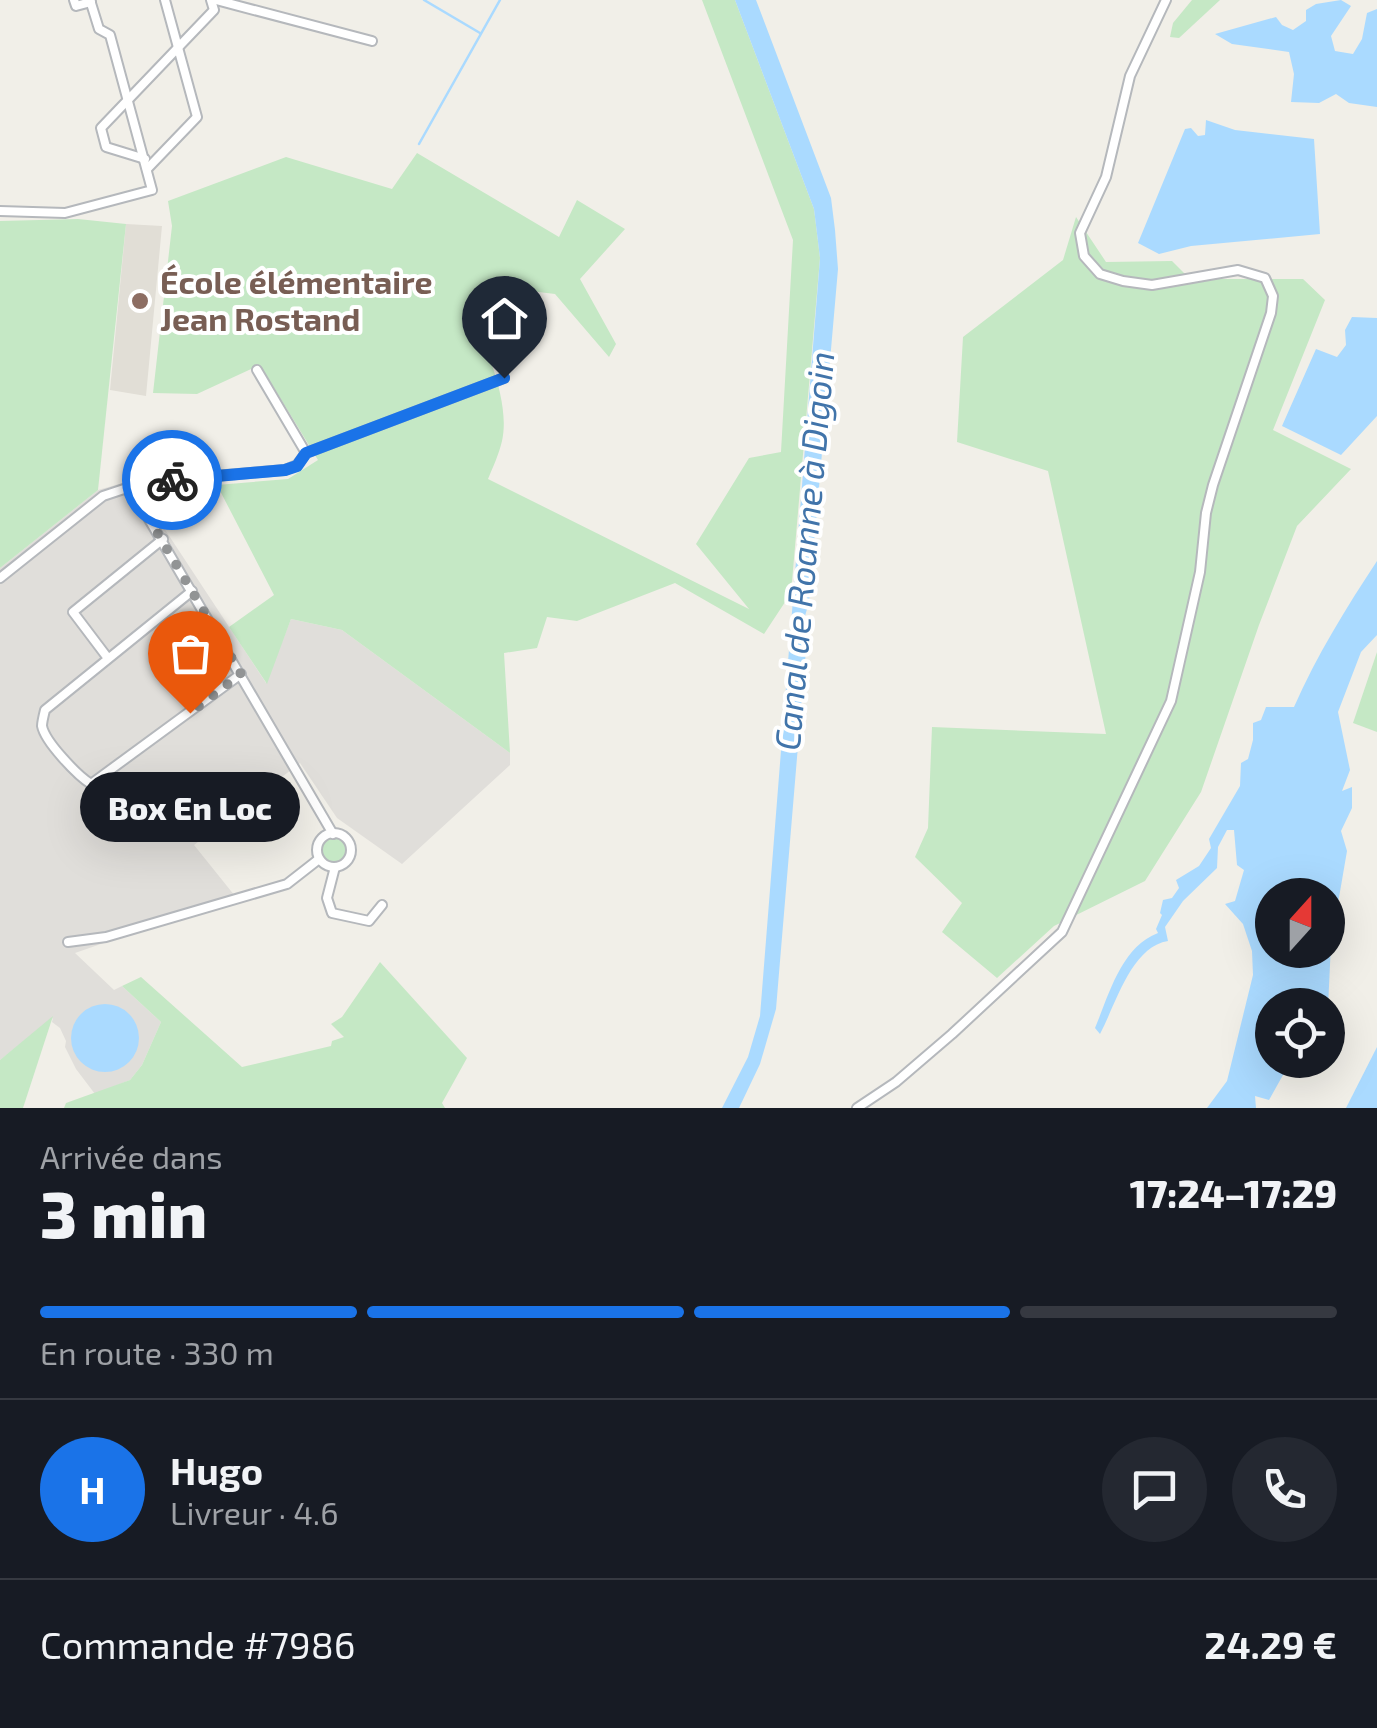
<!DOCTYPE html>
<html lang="fr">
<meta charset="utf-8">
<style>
body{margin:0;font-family:"Exo 2",sans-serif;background:#242831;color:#f1f3f6;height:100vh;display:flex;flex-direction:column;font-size:38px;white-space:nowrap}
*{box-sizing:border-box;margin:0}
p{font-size:32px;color:#9ea1a6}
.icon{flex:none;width:55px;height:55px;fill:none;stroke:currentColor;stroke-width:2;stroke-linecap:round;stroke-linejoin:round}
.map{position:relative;height:1108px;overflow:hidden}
.panel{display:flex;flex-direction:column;background:#171b24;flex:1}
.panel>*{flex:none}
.needle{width:65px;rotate:21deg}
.buttons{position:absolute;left:1255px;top:878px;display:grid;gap:20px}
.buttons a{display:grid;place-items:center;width:90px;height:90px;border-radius:50%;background:#171b24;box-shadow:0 10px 40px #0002;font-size:50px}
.pin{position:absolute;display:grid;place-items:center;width:85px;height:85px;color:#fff;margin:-102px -42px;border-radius:50% 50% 50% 0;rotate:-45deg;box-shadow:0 0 10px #0007}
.pin .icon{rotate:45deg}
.courier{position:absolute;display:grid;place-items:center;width:100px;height:100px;margin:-50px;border:8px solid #1a73e8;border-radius:50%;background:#fff;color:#222;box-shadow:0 2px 12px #0007}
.bubble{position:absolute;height:70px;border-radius:35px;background:#171b24;box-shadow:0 10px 40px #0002;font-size:32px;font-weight:800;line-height:70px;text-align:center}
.summary em{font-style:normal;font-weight:800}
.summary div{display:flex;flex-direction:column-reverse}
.summary{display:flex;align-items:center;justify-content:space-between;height:170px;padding:0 40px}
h1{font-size:65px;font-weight:800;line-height:75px}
.bar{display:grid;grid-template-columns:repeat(4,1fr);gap:15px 10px;align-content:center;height:120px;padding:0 40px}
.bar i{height:12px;border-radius:8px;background:#363941}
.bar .active{background:#1a73e8}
.bar p{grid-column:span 4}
.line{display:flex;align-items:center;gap:25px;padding:0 40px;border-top:2px solid #363941}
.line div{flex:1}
.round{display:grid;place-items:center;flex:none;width:105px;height:105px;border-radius:52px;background:#242831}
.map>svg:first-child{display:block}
</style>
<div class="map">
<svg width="1377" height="1108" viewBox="0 0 1377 1108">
<rect width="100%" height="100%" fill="#f1efe8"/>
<!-- industrial -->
<polygon fill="#e0deda" points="126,482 135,484 266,683 291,619 342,630 510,753 510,765 402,864 337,818 300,763 194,845 239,901 170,920 75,953 114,990 122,986 161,1022 142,1065 130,1080 95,1094 76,1069 65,1047 66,1041 60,1028 52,1022 53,1018 0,1060 0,568 98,490"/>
<!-- education -->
<polygon fill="#e1ded6" points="126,224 162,226 146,396 110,390"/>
<!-- green -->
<g fill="#c5e8c5">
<path d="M702,0h33l79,209 6,49 -29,335 -27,41 -89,-51 -98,38 -30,-4 -10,31 -33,5 6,100 -168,-123 -51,-11 -24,65 -38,-57 45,-32 -57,-110 71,-6 30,-19 -58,-95 -63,29 -44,-1 19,-167 -4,-25 118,-44 106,32 25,-36 142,84 18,-37 48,29 -45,50 36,65 -7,13 -54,-63 -49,-6 -36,19c14,38 41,93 32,134 -3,13 -9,26 -14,38l261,130 -53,-65 53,-86 32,-6 12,-212z"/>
<polygon points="1192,0 1220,0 1179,38 1170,37 1173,23"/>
<polygon points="1076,217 1106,262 1172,261 1190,279 1303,279 1325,300 1273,430 1351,469 1297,526 1259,625 1201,792 1145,881 1054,926 997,978 942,932 962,903 915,857 928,828 932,727 1106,734 1048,471 957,442 963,337 1063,260"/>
<polygon points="78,219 126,224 98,490 0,568 0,221"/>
<polygon points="1377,652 1377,732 1353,723"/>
<circle cx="334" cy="850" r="12"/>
<polygon points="380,962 467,1058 442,1103 445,1108 64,1108 66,1103 130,1080 142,1065 161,1022 122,986 141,977 242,1067 331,1046 332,1041 344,1037 331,1024 342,1017"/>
<polygon points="53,1016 23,1108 0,1108 0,1060"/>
</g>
<!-- water -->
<g fill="#aadaff" fill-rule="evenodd">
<polygon points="735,0 756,0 831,198 835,230 838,269 809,602 803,623 806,650 776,1009 760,1064 739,1108 722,1108 748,1057 760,1016 820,258 814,209"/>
<polygon points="1341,0 1351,6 1331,36 1335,51 1353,54 1362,39 1367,13 1377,9 1377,107 1349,103 1336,94 1319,103 1291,102 1294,74 1289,52 1232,44 1215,34 1276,17 1282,25 1293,30 1306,21 1306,10 1316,4"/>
<polygon points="1206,120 1235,130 1314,139 1320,234 1191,246 1159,254 1138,243 1185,129 1191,128 1198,136 1205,135"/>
<polygon points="1352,317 1377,318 1377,416 1341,455 1282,426 1316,349 1337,357 1346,345 1345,330"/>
<path d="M1377,561v74l-16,17 -23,60 12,58 -8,21 10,-4v21l-11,23 6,20 -16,93 -3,63 -6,-2 2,-5 -5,-2 -3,7h-44v55h18l-5,1 3,5 -19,34 -14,-4 1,12h-49l20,-27 26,-106 -1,-24 -9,-27 -18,-20 10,-3 9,-31 -7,-5 -3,-35h-7l-9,17 -1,21 -34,33 -18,26 3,14c-37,6 -52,63 -68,93l-5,-6c14,-33 26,-81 63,-95l-2,-4 6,-14 -2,-2 3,-13 9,-2 7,-10 -3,-8 23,-14 12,-18 -2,-9 31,-53 1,-23 7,-4 5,-19v-17l8,-3 5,-13h28c23,-52 52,-99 83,-146zM1272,895h56v55h-56z"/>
<circle cx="105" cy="1038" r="34"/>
<polygon points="1377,1047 1377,1108 1346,1108"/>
</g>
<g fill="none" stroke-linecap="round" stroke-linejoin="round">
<!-- stream -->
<g stroke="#aadaff" stroke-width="2.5">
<polyline points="424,0 480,33"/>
<polyline points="419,144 500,0"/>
</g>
<!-- street casing -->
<g stroke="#b5b8bc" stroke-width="12">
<g id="street">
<polyline points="74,0 76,6 91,2"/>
<polyline points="216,0 372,41"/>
<polyline points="145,159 106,147 101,128 214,10 211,0"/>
<polyline points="147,169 197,117 165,0"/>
<polyline points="0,211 65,213 152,190 110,35 99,29 90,0"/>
<polyline points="257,370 306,453"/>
<polyline points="133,492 333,834"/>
<polyline points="133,492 153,481 285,470 297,465 306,453 504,378"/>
<polyline points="0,578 103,496 124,489 133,492"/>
<path d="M192,591l-147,119c-1,4 -3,12 -3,16 3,16 36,50 49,58l150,-110"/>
<polyline points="107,657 73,612 163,539"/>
<circle cx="334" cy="850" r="17"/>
<polyline points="335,867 327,898 332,913 369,921 382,905"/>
<polyline points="68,942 106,937 287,884 319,859"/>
<polyline points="857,1108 896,1082 952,1034 1062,932 1171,701 1200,572 1206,513 1213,485 1271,313 1273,296 1265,278 1238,270 1152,285 1123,281 1100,274 1084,256 1080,233 1106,177 1130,76 1166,0"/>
</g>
</g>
<!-- street -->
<use href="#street" stroke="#fff" stroke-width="8"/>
</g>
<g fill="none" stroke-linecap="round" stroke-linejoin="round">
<!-- done -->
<polyline stroke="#929495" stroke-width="10" stroke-dasharray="0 18" points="172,480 154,482 133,492 241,674 190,713"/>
<!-- route -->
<polyline stroke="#1a73e8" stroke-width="12" points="172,480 285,470 297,466 306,453 504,378"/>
</g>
<!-- markers -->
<circle fill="#8d6e63" stroke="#fff" stroke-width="4" cx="140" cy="301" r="10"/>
<g text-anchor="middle" stroke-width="8" stroke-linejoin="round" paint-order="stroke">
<!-- education labels -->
<g font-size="32" font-weight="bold" fill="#785e54" stroke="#fff" text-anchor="start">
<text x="160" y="294">École élémentaire<tspan x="160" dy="37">Jean Rostand</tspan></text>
</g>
<!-- water labels -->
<g font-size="35" font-style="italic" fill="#4174aa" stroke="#fff">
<text transform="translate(805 551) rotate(-85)" y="12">Canal de Roanne à Digoin</text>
</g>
</g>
</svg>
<div class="buttons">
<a><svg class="needle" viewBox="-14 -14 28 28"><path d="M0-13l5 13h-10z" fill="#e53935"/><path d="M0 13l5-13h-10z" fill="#9ea1a6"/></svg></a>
<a><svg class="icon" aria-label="locate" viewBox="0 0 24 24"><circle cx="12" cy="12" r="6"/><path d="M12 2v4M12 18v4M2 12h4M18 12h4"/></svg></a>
</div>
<div class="pin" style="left:190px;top:713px;background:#ea580c"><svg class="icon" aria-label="bag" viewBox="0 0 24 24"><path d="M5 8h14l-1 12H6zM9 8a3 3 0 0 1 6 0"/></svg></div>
<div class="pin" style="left:504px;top:378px;background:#1f2937"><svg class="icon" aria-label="home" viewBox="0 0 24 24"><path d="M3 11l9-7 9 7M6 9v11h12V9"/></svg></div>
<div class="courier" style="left:172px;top:480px"><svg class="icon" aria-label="bike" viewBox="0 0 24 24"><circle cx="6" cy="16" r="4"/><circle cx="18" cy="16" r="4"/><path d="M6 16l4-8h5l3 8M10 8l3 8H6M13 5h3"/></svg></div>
<div class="bubble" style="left:80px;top:772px;width:220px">Box En Loc</div>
</div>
<section class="panel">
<div class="summary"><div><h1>3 min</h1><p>Arrivée dans</p></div><em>17:24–17:29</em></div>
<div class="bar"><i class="active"></i><i class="active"></i><i class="active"></i><i></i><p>En route · 330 m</p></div>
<div class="line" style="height:180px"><b class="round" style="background:#1a73e8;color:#fff">H</b><div><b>Hugo</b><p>Livreur · 4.6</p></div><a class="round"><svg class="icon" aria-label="chat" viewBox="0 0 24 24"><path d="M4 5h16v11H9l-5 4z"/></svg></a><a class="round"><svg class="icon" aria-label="phone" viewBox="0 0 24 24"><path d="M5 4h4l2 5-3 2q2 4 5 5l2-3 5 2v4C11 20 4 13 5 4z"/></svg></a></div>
<div class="line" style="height:130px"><div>Commande #7986</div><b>24.29 €</b></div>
</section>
